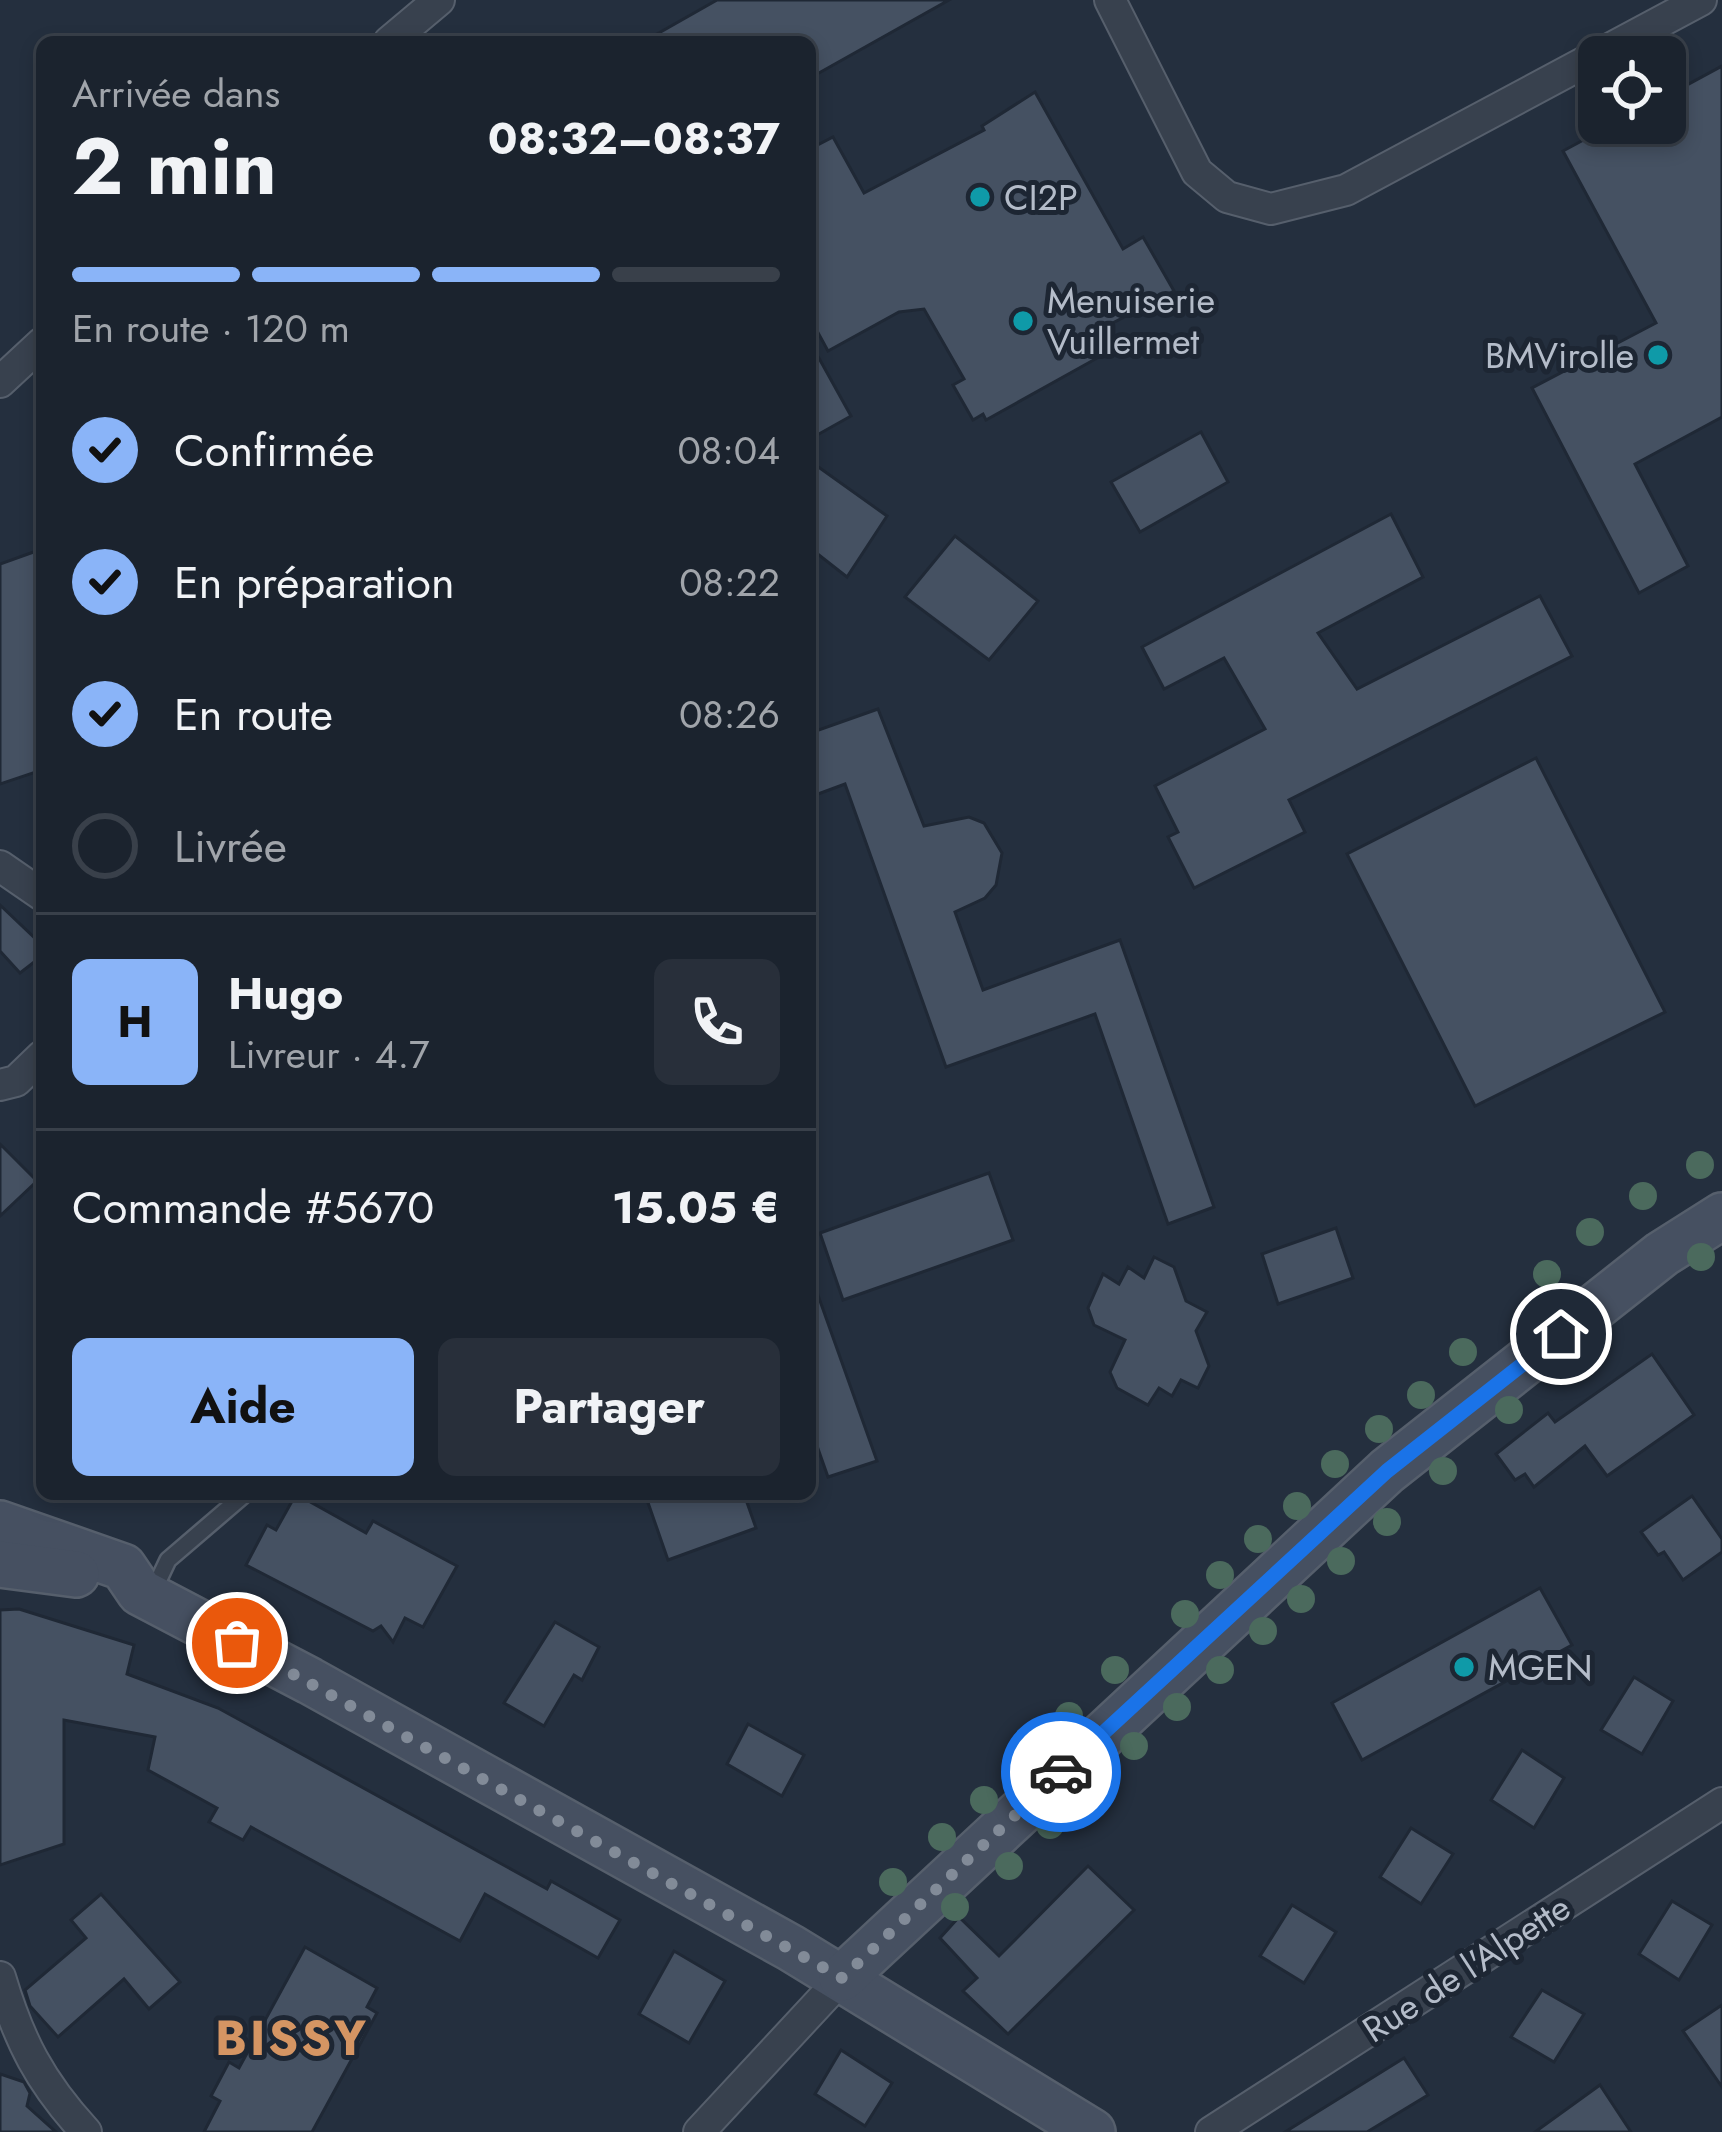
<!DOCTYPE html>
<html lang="fr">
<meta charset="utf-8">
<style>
body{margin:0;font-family:Jost,sans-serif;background:#282f3a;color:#f1f3f6;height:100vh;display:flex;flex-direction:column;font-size:45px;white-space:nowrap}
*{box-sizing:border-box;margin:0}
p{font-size:39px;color:#a0a4aa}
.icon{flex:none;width:66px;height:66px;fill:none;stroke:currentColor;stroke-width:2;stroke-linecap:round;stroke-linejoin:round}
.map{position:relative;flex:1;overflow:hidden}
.panel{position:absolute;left:36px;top:36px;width:780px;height:1464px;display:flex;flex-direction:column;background:#1b232e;border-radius:18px;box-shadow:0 6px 18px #0003,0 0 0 3px #39404a}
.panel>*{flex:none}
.tools{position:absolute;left:1578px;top:36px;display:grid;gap:24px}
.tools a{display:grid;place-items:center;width:108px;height:108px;border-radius:18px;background:#1b232e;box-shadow:0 6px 18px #0003,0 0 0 3px #39404a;font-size:60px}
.pin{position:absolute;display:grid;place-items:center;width:102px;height:102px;color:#fff;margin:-51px;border:6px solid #fff;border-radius:50%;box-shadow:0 3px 12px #0007}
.courier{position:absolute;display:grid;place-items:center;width:120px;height:120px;margin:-60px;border:9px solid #1a73e8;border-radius:50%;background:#fff;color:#222;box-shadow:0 3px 15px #0007}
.head em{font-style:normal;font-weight:700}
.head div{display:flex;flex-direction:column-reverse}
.head{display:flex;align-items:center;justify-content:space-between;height:204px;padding:0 36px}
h1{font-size:78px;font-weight:700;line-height:90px}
.bar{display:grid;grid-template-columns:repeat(4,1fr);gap:18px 12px;align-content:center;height:144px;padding:0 36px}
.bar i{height:15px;border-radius:9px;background:#39404a}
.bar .current{background:#8ab4f8}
.bar p{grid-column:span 4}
.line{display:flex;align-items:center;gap:30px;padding:0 36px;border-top:3px solid #39404a}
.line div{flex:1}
.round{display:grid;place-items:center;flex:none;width:126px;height:126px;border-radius:18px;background:#282f3a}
ol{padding:0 36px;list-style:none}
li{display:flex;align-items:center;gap:36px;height:132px}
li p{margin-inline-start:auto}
li .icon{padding:12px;border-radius:50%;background:#8ab4f8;color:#111;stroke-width:4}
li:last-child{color:#a0a4aa}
li i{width:66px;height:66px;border:6px solid #39404a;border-radius:50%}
.cta{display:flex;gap:24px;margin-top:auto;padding:24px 36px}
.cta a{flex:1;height:138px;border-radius:18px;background:#8ab4f8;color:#111;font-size:48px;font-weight:700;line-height:138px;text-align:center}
.cta a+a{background:#282f3a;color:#f1f3f6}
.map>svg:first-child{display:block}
</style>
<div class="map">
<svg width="1722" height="2132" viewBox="0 0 1722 2132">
<rect width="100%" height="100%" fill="#242f3e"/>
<!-- building -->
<g fill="#455162" stroke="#1f2835" stroke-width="3">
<polygon points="717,0 949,0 810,78 810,42 643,42"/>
<polygon points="1722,66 1722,417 1635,464 1688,566 1639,593 1532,388 1656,323 1563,151 1615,123 1665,123 1665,97"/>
<polygon points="1035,92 1123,249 1143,237 1174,291 1088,336 1099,357 986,420 983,414 973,420 953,385 964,379 924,309 899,312 828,351 810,318 810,149 833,137 864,193 984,130 982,126"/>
<polygon points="810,342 851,416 810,439"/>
<polygon points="1201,432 1228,482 1140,532 1111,482"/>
<polygon points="810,461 887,516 847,577 810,548"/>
<polygon points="1391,514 1423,577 1318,633 1357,689 1540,596 1572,656 1289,800 1305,832 1194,888 1168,837 1178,832 1155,786 1265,729 1224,658 1164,689 1142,647"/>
<polygon points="955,536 1038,601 989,660 905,597"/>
<polygon points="42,549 42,770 0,784 0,564"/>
<polygon points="878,709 924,826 969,817 984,823 1002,853 996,885 985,898 955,912 983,990 1120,940 1214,1207 1168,1224 1095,1014 946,1067 845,784 810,797 810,733"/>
<polygon points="1536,758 1665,1012 1475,1106 1347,854"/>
<polygon points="0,905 42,945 42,956 20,973 0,951"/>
<polygon points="0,1144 37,1181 0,1216"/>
<polygon points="989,1173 1013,1240 843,1300 820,1233"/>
<polygon points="1336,1228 1353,1278 1278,1304 1262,1254"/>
<polygon points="1154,1257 1174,1267 1186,1301 1207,1312 1196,1331 1209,1366 1198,1388 1181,1380 1172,1396 1159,1388 1148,1405 1117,1388 1110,1372 1125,1340 1094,1325 1088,1308 1103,1274 1119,1284 1128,1267 1144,1278"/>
<polygon points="814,1284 877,1461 828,1477 810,1426 810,1285"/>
<polygon points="1652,1354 1694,1415 1607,1476 1585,1446 1534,1487 1525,1474 1515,1480 1496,1454 1548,1413 1555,1422"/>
<polygon points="296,1494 366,1533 373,1521 457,1566 423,1627 405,1618 393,1642 381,1626 373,1631 246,1565 267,1525 276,1530"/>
<polygon points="645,1494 744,1494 756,1528 668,1560"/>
<polygon points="1692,1496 1722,1539 1722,1552 1683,1580 1664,1552 1658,1555 1641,1532"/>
<polygon points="1540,1588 1572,1645 1362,1760 1332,1703"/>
<polygon points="19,1609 134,1645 127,1674 218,1708 547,1889 551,1881 620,1920 598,1958 485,1894 460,1941 251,1827 243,1840 209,1822 217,1808 148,1770 155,1737 64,1720 64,1844 0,1865 0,1610"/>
<polygon points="555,1622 599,1647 582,1680 574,1675 544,1726 504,1703"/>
<polygon points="1634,1677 1673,1701 1642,1754 1601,1730"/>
<polygon points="748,1724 804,1755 782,1796 727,1764"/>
<polygon points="1522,1750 1564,1778 1534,1828 1491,1800"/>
<polygon points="1411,1828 1453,1854 1421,1904 1380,1877"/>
<polygon points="1088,1866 1134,1910 1008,2034 963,1991 977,1978 940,1938 959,1917 999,1956"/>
<polygon points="101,1894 180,1982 149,2009 124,1979 58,2037 30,2006 25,1990 86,1938 71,1920"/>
<polygon points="1672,1901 1712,1925 1679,1980 1639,1954"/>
<polygon points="1292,1905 1336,1932 1304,1983 1260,1956"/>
<polygon points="305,1947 377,1988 367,2007 377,2013 312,2132 204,2132 220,2101 211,2096 229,2062 239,2068"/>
<polygon points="674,1951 725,1981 689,2043 639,2014"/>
<polygon points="1542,1990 1584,2014 1554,2062 1511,2037"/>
<polygon points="1722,2005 1722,2087 1683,2031"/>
<polygon points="841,2050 892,2083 865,2126 815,2094"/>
<polygon points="1404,2058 1428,2095 1367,2132 1285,2132"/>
<polygon points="0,2074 24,2082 30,2093 27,2106 56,2132 0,2132"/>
<polygon points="1600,2085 1631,2132 1535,2132"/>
</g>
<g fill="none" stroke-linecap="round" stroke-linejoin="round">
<!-- service casing -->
<g stroke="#565f6c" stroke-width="20">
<polyline id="service" points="151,1596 168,1560 245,1494"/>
</g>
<!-- minor casing -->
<g stroke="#565f6c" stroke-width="34">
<g id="minor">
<polyline points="1110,0 1197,172 1227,197 1271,209 1346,190 1701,0"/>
<polyline points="389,42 439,0"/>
<polyline points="0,382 42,343"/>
<polyline points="0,866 42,895"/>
<polyline points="0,1085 16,1081 42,1056"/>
<path d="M0,1977c19,64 40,105 86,155"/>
<polyline points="699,2132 842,1978"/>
<polyline points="1211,2132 1722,1803"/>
</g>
</g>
<!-- secondary casing -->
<g stroke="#565f6c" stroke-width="50">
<g id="secondary">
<polyline points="0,1524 123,1567 140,1592 310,1681 791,1948 1092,2132"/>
<polyline points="0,1564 76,1574"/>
<polyline points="842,1978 1387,1471 1662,1254 1722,1216"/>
</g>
</g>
<!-- service -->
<use href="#service" stroke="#38414e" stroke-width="15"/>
<!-- minor -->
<use href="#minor" stroke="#38414e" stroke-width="30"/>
<!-- secondary -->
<use href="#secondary" stroke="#465061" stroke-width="45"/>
</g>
<!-- trees -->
<g fill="#4b6a5d">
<circle cx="1700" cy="1165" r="14"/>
<circle cx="1643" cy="1196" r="14"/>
<circle cx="1590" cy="1232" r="14"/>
<circle cx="1701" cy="1257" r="14"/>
<circle cx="1547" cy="1274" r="14"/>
<circle cx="1463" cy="1352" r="14"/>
<circle cx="1421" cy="1395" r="14"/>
<circle cx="1509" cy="1410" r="14"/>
<circle cx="1379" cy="1429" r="14"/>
<circle cx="1335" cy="1464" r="14"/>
<circle cx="1443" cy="1471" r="14"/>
<circle cx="1297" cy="1506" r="14"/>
<circle cx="1387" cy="1522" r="14"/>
<circle cx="1258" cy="1539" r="14"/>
<circle cx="1341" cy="1561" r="14"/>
<circle cx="1220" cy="1575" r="14"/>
<circle cx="1301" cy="1599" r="14"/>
<circle cx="1185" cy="1614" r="14"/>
<circle cx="1263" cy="1631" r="14"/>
<circle cx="1115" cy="1670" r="14"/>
<circle cx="1220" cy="1670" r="14"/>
<circle cx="1177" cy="1707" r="14"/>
<circle cx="1069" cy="1716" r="14"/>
<circle cx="1134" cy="1746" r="14"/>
<circle cx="1028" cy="1758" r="14"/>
<circle cx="1086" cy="1784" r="14"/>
<circle cx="984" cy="1800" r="14"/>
<circle cx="1050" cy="1825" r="14"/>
<circle cx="942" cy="1837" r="14"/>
<circle cx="1009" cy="1866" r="14"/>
<circle cx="893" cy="1882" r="14"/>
<circle cx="955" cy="1907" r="14"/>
</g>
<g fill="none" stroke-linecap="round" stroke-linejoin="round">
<!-- done -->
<polyline stroke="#828b98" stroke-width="12" stroke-dasharray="0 21.6" points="237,1643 842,1978 1061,1772"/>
<!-- route -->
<polyline stroke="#1a73e8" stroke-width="15" points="1061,1772 1387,1471 1561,1334"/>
</g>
<!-- markers -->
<g fill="#0f9aa8" stroke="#1d2633" stroke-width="4.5">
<circle cx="980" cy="197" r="12"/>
<circle cx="1023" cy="321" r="12"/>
<circle cx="1658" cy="355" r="12"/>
<circle cx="1464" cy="1667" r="12"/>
</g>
<g text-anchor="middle" stroke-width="10" stroke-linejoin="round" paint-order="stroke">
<!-- poi labels -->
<g font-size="36" fill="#b4bcc9" stroke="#1d2633" text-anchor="start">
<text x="1004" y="210">CI2P</text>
<text x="1047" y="313">Menuiserie<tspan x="1047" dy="41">Vuillermet</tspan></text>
<text x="1634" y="368" text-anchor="end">BMVirolle</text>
<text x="1488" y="1680">MGEN</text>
</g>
<!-- street labels -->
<g font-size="36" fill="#b4bcc9" stroke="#1d2633">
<text transform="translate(1466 1968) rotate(-33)" y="13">Rue de l'Alpette</text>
</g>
<!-- district labels -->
<g font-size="48" font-weight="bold" letter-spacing="3" fill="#d59563" stroke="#1d2633">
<text x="292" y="2055">BISSY</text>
</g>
</g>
</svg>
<div class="tools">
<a><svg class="icon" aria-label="locate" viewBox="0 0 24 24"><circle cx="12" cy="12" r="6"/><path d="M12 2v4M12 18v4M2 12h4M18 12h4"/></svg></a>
</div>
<div class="pin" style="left:237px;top:1643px;background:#ea580c"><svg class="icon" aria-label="bag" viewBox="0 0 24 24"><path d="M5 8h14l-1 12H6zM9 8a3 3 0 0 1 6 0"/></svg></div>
<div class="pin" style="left:1561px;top:1334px;background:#1f2937"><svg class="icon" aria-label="home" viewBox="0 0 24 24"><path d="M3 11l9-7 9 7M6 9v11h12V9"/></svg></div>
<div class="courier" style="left:1061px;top:1772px"><svg class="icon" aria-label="car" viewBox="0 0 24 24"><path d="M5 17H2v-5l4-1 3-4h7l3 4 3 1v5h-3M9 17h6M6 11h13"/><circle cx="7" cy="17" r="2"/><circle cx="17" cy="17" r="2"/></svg></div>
<section class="panel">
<div class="head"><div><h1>2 min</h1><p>Arrivée dans</p></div><em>08:32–08:37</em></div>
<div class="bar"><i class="current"></i><i class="current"></i><i class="current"></i><i></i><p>En route · 120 m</p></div>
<ol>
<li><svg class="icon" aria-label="check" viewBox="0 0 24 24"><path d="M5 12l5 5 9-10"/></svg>Confirmée<p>08:04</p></li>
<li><svg class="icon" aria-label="check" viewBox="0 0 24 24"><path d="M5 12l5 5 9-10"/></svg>En préparation<p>08:22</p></li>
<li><svg class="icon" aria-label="check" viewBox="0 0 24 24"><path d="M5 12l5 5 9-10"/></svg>En route<p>08:26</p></li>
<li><i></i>Livrée</li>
</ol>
<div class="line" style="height:216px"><b class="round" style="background:#8ab4f8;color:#111">H</b><div><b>Hugo</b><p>Livreur · 4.7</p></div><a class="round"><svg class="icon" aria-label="phone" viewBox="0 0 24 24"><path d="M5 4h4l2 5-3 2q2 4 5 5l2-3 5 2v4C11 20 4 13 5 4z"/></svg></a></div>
<div class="line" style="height:156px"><div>Commande #5670</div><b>15.05 €</b></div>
<div class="cta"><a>Aide</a><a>Partager</a></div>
</section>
</div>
